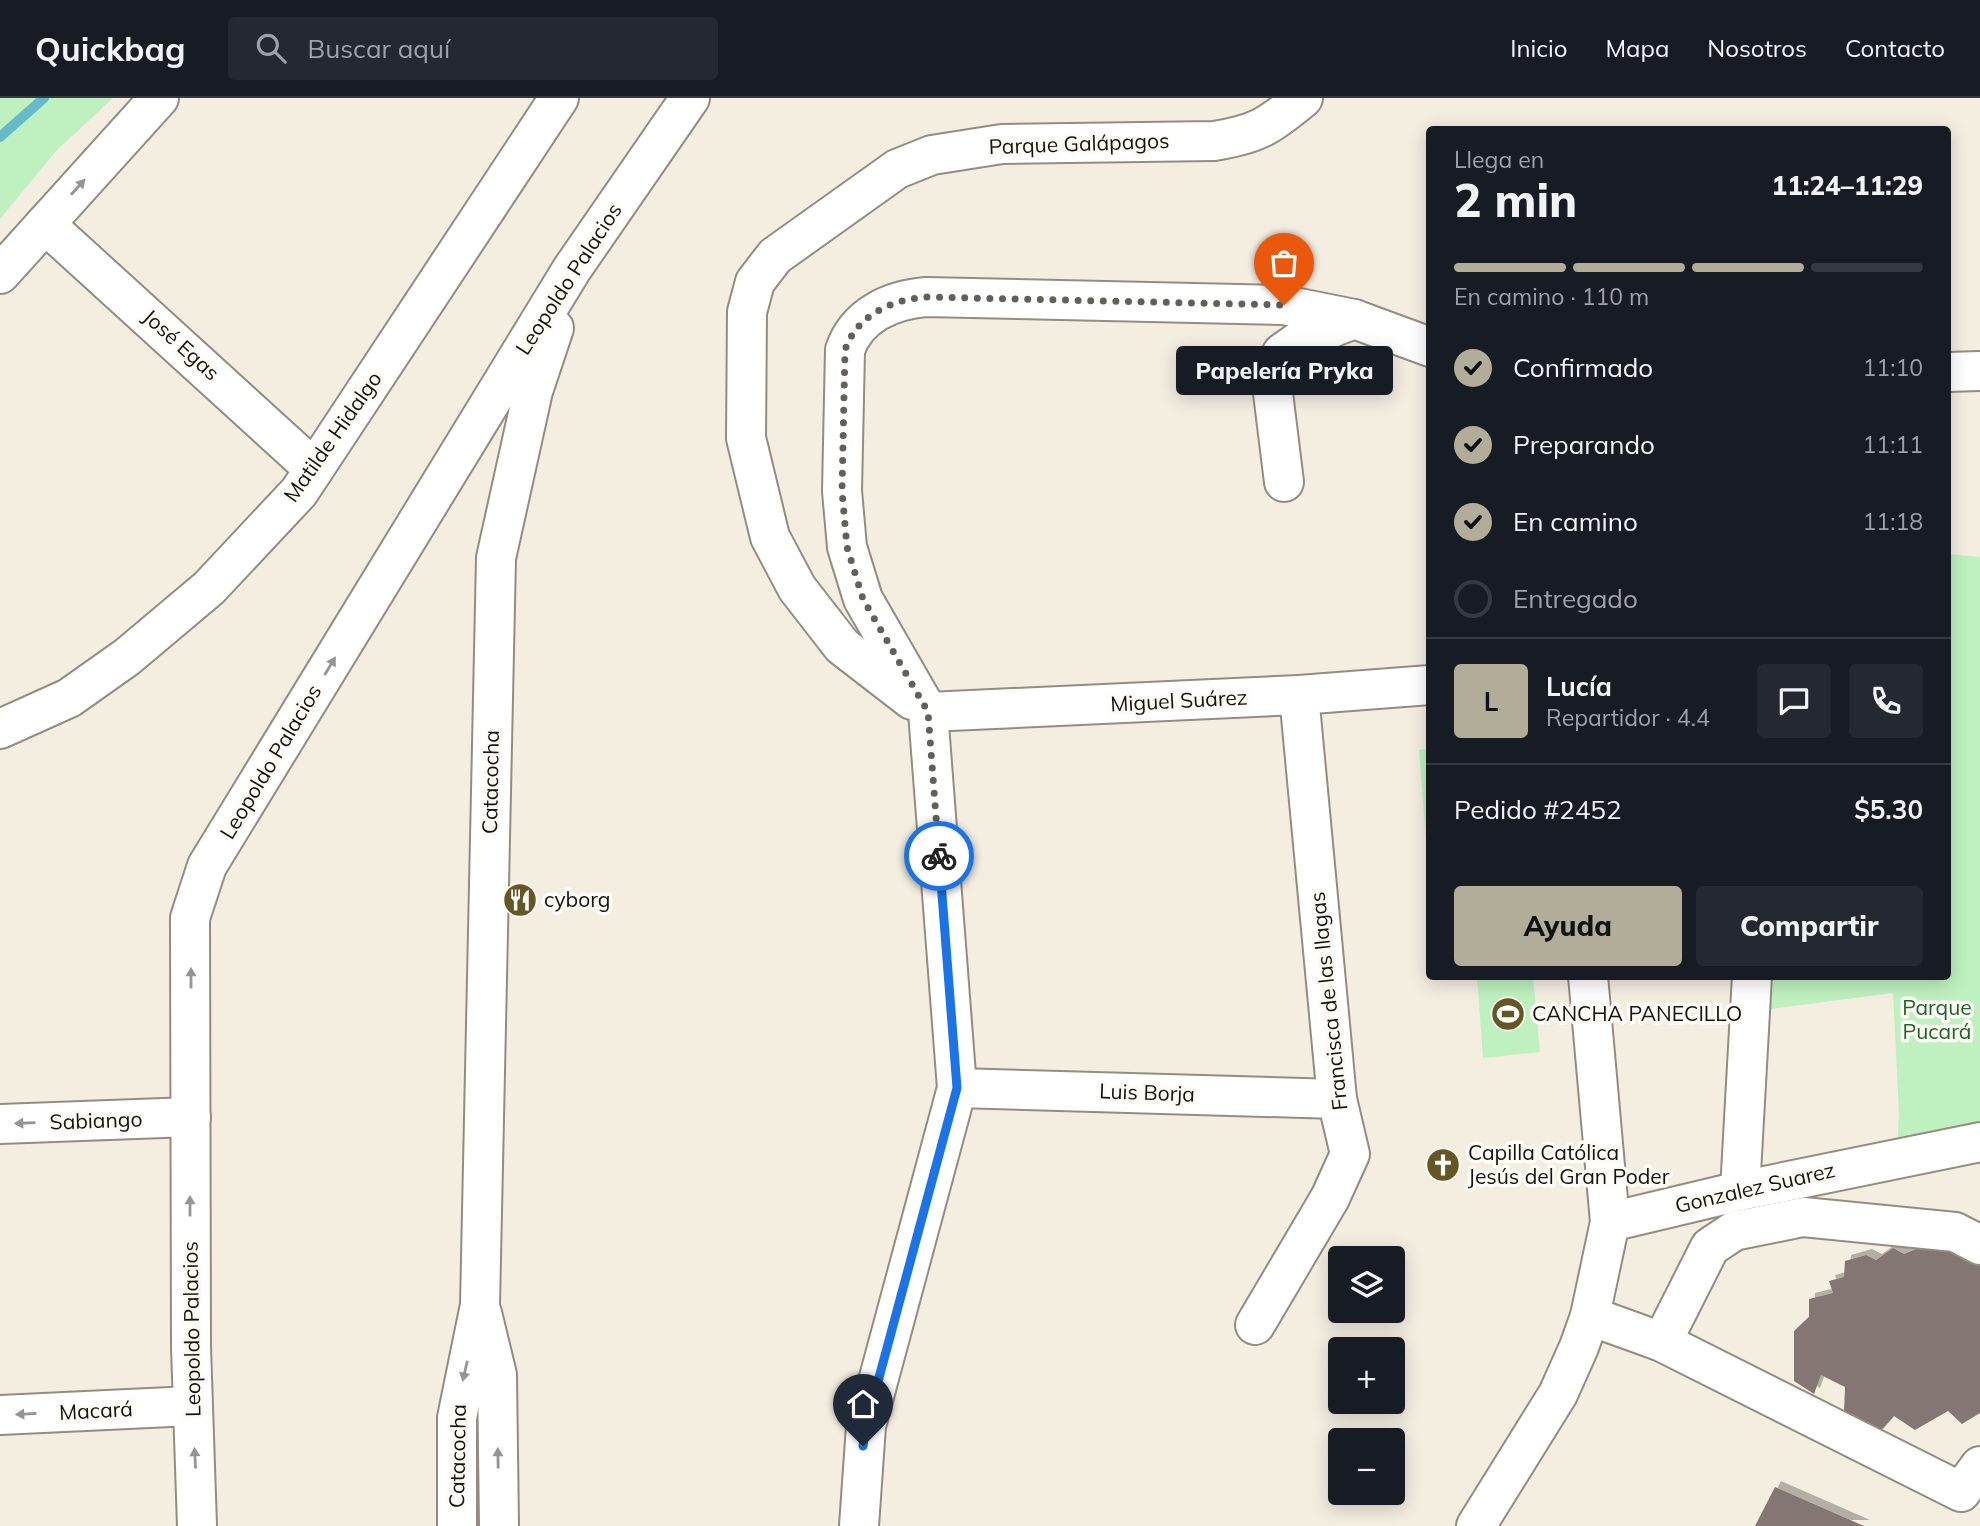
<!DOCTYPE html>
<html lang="es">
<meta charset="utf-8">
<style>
body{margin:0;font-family:Mulish,sans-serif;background:#242831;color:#f1f3f6;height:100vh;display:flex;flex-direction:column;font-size:26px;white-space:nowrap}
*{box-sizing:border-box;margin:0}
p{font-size:23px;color:#9ea1a6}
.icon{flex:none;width:38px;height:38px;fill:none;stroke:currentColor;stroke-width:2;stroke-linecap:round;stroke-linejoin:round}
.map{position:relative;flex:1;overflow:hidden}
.details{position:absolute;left:1426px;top:28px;width:525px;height:854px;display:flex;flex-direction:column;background:#171b24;border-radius:7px;box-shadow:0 4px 18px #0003}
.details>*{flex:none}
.buttons{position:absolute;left:1328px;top:1148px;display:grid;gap:14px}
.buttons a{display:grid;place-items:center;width:77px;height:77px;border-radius:7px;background:#171b24;box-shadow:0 4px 18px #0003;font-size:35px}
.pin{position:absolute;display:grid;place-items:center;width:60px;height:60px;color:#fff;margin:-72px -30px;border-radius:50% 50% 50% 0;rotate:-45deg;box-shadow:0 0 7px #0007}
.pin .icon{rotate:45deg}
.courier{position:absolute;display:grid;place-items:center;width:70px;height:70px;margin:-35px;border:5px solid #1a73e8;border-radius:50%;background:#fff;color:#222;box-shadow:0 2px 9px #0007}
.bubble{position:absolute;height:49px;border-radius:7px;background:#171b24;box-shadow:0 4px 18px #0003;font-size:23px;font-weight:800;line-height:49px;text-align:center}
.headline em{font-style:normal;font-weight:800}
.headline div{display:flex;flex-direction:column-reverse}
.headline{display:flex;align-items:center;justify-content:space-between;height:119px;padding:0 28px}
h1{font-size:46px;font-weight:800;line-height:52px}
.bar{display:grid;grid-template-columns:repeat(4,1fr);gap:10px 7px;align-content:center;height:84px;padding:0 28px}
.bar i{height:9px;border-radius:5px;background:#363941}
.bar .active{background:#b2ad98}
.bar p{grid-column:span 4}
.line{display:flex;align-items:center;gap:18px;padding:0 28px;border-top:2px solid #363941}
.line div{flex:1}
.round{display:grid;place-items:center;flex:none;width:74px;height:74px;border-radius:7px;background:#242831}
ol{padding:0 28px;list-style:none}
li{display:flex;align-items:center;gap:21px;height:77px}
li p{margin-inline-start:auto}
li .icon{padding:7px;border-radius:50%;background:#b2ad98;color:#111;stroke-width:4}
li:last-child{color:#9ea1a6}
li i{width:38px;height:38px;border:4px solid #363941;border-radius:50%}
.primary-button{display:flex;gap:14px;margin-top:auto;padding:14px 28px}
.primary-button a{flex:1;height:80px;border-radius:7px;background:#b2ad98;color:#111;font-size:28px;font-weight:800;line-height:80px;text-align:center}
.primary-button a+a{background:#242831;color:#f1f3f6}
header{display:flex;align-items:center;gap:42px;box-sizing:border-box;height:98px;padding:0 35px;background:#171b24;border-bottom:2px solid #363941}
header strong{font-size:33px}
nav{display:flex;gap:38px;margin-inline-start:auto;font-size:24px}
.search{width:490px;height:63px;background:#242831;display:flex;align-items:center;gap:18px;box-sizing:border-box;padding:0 24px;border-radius:7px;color:#9ea1a6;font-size:26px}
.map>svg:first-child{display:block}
</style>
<header>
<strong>Quickbag</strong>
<div class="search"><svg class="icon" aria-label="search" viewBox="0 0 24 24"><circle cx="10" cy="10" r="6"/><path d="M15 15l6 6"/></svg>Buscar aquí</div>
<nav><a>Inicio</a><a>Mapa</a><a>Nosotros</a><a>Contacto</a></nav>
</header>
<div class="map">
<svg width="1980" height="1428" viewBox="0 0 1980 1428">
<defs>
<filter id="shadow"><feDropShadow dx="6" dy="-6" stdDeviation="0" flood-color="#0004"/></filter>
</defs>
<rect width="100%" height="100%" fill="#f4eee1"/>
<!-- green -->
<g fill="#bef1bf">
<polygon points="0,0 113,0 56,53 0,121"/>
<polygon points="1948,456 1980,459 1980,1067 1974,1064 1896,1072 1899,1016 1893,895 1770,911 1774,879 1948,878"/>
<polygon points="1430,650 1430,781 1429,781 1419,652"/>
<polygon points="1477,879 1533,879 1540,954 1483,960"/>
</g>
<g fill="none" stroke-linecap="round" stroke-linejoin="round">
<!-- stream -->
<polyline stroke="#66bbcb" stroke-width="10" points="0,39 44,0"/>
</g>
<!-- building -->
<g fill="#847672" filter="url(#shadow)">
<polygon points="1941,1141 1980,1162 1980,1315 1962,1326 1948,1313 1915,1332 1894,1318 1877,1337 1844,1315 1845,1289 1821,1277 1814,1296 1794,1283 1794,1233 1809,1219 1809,1201 1833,1195 1829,1183 1844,1179 1845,1163 1866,1157 1876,1162 1893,1150 1904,1156"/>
<polygon points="1775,1389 1864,1428 1755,1428"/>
</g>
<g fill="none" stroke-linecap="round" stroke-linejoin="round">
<!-- minor casing -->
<g stroke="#938d81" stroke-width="42">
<g id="minor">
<polyline points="45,126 314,371"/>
<polyline points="1948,274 1980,273"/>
<polyline points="1284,384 1272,287 1273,271 1282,255 1299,243 1354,221"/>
<path d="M912,602l-70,-54 -45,-58 -27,-51 -24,-99 1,-126 8,-30 20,-26 122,-87 35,-14 70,-11 212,-3c44,-7 55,-15 89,-43"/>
<polyline points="928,614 1299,597 1430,587"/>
<polyline points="0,631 69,600 127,559 209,490 299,394 559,0"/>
<polyline points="957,990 1337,1001"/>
<polyline points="0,1026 191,1019"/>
<polyline points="1740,1093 1752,878"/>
<polyline points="1610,1124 1740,1093 1980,1044"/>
<polyline points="482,1215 497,1277 499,1428"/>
<polyline points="1590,1218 1662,1244 1961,1394 1980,1368"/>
<polyline points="1255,1227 1330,1100 1350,1056 1337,1001 1299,597"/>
<polyline points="1662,1244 1710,1149 1734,1133 1803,1119 1955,1134 1980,1147"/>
<polyline points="0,1317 192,1308"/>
<polyline points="197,1428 191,1249 190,820 207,768 572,171 690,0"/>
<polyline points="457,1428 457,1320 480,1207 496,460 533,293 554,230"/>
<path d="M859,1428l7,-100 91,-338 -29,-376 -65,-113 -16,-52 -5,-56 3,-141c12,-35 46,-50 81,-53l358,8 70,14 76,28"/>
<polyline points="1476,1428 1558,1296 1579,1249 1590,1218 1610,1124 1588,878"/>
</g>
</g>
<!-- major casing -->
<g stroke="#938d81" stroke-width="42">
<polyline id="major" points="0,176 159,0"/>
</g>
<!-- minor -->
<use href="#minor" stroke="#fff" stroke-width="38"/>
<!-- major -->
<use href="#major" stroke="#fff" stroke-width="38"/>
</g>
<!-- one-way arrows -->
<defs><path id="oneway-solid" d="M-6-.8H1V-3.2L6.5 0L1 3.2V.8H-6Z" transform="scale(1.75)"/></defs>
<g fill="#969593">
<use href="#oneway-solid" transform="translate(78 89) rotate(-48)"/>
<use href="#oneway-solid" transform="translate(330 568) rotate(-59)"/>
<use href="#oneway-solid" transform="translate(191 880) rotate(-90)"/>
<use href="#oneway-solid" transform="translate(25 1025) rotate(178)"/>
<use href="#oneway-solid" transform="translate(190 1108) rotate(-90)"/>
<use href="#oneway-solid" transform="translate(465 1273) rotate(103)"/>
<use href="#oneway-solid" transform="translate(26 1316) rotate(177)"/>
<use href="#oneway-solid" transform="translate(195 1360) rotate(-93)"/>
<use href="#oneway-solid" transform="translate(498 1360) rotate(-91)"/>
</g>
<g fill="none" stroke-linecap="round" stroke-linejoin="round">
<!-- done -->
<path stroke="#636058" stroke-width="7" stroke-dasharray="0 12.6" d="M939,758l-11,-144 -65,-113 -16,-52 -5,-56 3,-141c12,-35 46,-50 81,-53l358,8"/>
<!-- route -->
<polyline stroke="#1a73e8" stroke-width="9" points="863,1348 866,1328 957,990 939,758"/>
</g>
<!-- icons -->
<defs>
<g id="restaurant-disc" transform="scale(1.75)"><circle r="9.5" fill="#645724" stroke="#fefbf6"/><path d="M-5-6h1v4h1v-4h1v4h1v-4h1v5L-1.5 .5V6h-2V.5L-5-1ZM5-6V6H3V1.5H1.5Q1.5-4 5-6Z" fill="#fff"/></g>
<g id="stadium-disc" transform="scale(1.75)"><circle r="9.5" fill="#645724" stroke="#fefbf6"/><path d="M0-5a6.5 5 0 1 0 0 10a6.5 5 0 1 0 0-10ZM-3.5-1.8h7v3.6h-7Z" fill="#fff"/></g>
<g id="church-disc" transform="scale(1.75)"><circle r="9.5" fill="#645724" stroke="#fefbf6"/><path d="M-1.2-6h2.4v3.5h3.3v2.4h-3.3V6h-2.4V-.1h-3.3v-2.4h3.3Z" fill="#fff"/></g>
</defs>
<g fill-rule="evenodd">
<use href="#restaurant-disc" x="520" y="802"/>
<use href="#stadium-disc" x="1508" y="916"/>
<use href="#church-disc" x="1443" y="1067"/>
</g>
<g text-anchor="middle" stroke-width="7" stroke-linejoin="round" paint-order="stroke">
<!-- street labels -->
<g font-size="21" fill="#15130e" stroke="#fefbf6">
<text transform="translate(1079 46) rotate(-2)" y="7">Parque Galápagos</text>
<text transform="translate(569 181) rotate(-57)" y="7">Leopoldo Palacios</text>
<text transform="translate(181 247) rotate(42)" y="7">José Egas</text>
<text transform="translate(333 339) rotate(-55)" y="7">Matilde Hidalgo</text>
<text transform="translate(1179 603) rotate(-3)" y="7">Miguel Suárez</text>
<text transform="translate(271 664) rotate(-59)" y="7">Leopoldo Palacios</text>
<text transform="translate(491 684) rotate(-89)" y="7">Catacocha</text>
<text transform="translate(1329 903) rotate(-96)" y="7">Francisca de las llagas</text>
<text transform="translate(1147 995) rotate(2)" y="7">Luis Borja</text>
<text transform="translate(96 1023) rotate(-2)" y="7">Sabiango</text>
<text transform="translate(1755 1090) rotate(-13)" y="7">Gonzalez Suarez</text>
<text transform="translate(192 1231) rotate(-91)" y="7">Leopoldo Palacios</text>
<text transform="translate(96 1313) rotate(-3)" y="7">Macará</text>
<text transform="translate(458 1358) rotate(-89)" y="7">Catacocha</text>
</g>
<!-- poi labels -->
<g font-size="21" fill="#15130e" stroke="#fefbf6" text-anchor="start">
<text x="544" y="809">cyborg</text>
<text x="1532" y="923">CANCHA PANECILLO</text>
<text x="1468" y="1062">Capilla Católica<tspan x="1468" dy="24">Jesús del Gran Poder</tspan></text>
</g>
<!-- park labels -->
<g font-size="21" fill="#206529" stroke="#fefbf6">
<text x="1937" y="917">Parque<tspan x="1937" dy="24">Pucará</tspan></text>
</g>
</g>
</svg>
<div class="buttons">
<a><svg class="icon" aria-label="layers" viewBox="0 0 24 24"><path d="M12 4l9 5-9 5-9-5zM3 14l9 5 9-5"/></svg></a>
<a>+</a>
<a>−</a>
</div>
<div class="pin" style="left:1284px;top:207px;background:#ea580c"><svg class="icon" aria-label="bag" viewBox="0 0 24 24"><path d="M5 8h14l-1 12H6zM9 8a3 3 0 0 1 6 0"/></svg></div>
<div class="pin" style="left:863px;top:1348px;background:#1f2937"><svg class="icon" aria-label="home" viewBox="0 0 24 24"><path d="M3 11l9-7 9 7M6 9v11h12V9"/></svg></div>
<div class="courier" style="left:939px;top:758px"><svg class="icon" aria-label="bike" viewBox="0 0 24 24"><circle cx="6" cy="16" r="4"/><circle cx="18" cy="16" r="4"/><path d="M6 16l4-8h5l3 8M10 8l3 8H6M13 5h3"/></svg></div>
<div class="bubble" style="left:1176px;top:248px;width:217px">Papelería Pryka</div>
<section class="details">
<div class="headline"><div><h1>2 min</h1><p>Llega en</p></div><em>11:24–11:29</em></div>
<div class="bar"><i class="active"></i><i class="active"></i><i class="active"></i><i></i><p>En camino · 110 m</p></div>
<ol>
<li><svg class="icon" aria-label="check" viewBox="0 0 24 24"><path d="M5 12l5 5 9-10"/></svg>Confirmado<p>11:10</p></li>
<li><svg class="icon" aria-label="check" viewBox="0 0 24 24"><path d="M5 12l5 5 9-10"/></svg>Preparando<p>11:11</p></li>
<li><svg class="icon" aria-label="check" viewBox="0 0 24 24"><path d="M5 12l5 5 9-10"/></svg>En camino<p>11:18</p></li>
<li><i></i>Entregado</li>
</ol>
<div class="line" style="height:126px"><b class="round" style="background:#b2ad98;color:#111">L</b><div><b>Lucía</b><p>Repartidor · 4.4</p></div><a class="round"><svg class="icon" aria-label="chat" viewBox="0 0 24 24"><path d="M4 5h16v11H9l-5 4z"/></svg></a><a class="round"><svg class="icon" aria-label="phone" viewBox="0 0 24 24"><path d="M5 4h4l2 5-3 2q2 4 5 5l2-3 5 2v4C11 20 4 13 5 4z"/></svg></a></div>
<div class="line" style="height:91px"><div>Pedido #2452</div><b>$5.30</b></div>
<div class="primary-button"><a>Ayuda</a><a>Compartir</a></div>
</section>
</div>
